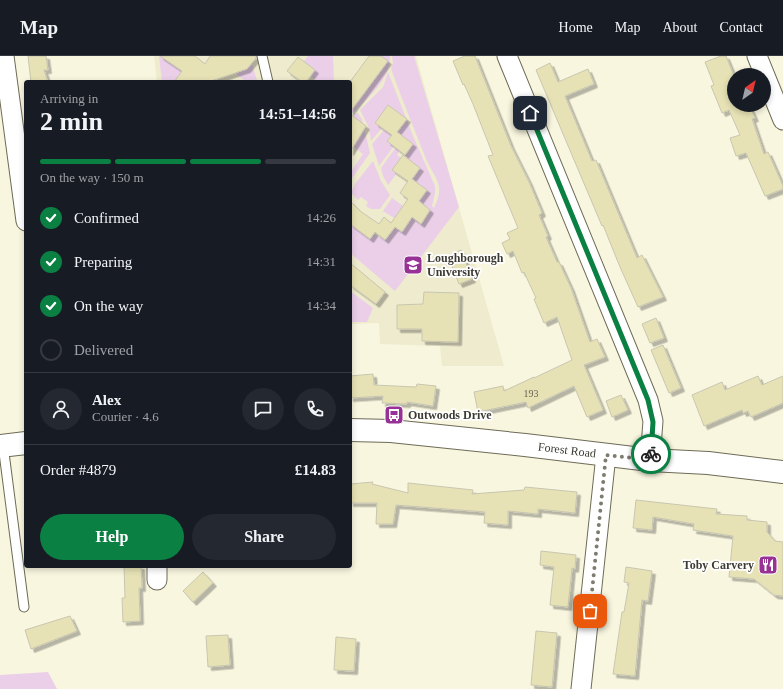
<!DOCTYPE html>
<meta charset="utf-8">
<style>
body{margin:0;font-family:"Times New Roman",serif;background:#242831;color:#f1f3f6;height:100vh;display:flex;flex-direction:column;font-size:15px;white-space:nowrap}
*{box-sizing:border-box;margin:0}
p{font-size:13px;color:#9ea1a6}
.icon{flex:none;width:22px;height:22px;fill:none;stroke:currentColor;stroke-width:2;stroke-linecap:round;stroke-linejoin:round}
.map{position:relative;flex:1;overflow:hidden}
.details{position:absolute;left:24px;top:24px;width:328px;height:488px;display:flex;flex-direction:column;background:#171b24;border-radius:4px;box-shadow:0 2px 6px #0003}
.details>*{flex:none}
.needle{width:26px;rotate:34deg}
.controls{position:absolute;left:727px;top:12px;display:grid;gap:8px}
.controls a{display:grid;place-items:center;width:44px;height:44px;border-radius:50%;background:#171b24;box-shadow:0 2px 6px #0003;font-size:20px}
.pin{position:absolute;display:grid;place-items:center;width:34px;height:34px;color:#fff;margin:-17px;border-radius:8px;box-shadow:0 2px 6px #0006}
.courier{position:absolute;display:grid;place-items:center;width:40px;height:40px;margin:-20px;border:3px solid #0b8043;border-radius:50%;background:#fff;color:#222;box-shadow:0 1px 5px #0007}
.head em{font-style:normal;font-weight:800}
.head div{display:flex;flex-direction:column-reverse}
.head{display:flex;align-items:center;justify-content:space-between;height:68px;padding:0 16px}
h1{font-size:26px;font-weight:800;line-height:30px}
.bar{display:grid;grid-template-columns:repeat(4,1fr);gap:6px 4px;align-content:center;height:48px;padding:0 16px}
.bar i{height:5px;border-radius:3px;background:#363941}
.bar .selected{background:#0b8043}
.bar p{grid-column:span 4}
.line{display:flex;align-items:center;gap:10px;padding:0 16px;border-top:1px solid #363941}
.line div{flex:1}
.round{display:grid;place-items:center;flex:none;width:42px;height:42px;border-radius:21px;background:#242831}
ol{padding:0 16px;list-style:none}
li{display:flex;align-items:center;gap:12px;height:44px}
li p{margin-inline-start:auto}
li .icon{padding:4px;border-radius:50%;background:#0b8043;color:#fff;stroke-width:4}
li:last-child{color:#9ea1a6}
li i{width:22px;height:22px;border:2px solid #363941;border-radius:50%}
.button{display:flex;gap:8px;margin-top:auto;padding:8px 16px}
.button a{flex:1;height:46px;border-radius:24px;background:#0b8043;color:#fff;font-size:16px;font-weight:800;line-height:46px;text-align:center}
.button a+a{background:#242831;color:#f1f3f6}
header{display:flex;align-items:center;gap:24px;box-sizing:border-box;height:56px;padding:0 20px;background:#171b24;border-bottom:1px solid #363941}
header strong{font-size:19px}
nav{display:flex;gap:22px;margin-inline-start:auto;font-size:14px}
.map>svg:first-child{display:block}
</style>
<header>
<strong>Map</strong>
<nav><a>Home</a><a>Map</a><a>About</a><a>Contact</a></nav>
</header>
<div class="map">
<svg width="783" height="633" viewBox="0 0 783 633">
<defs>
<filter id="shadow"><feDropShadow dx="3.5" dy="3.5" stdDeviation="0" flood-color="#0004"/></filter>
</defs>
<rect width="100%" height="100%" fill="#f8f6df"/>
<!-- built -->
<polygon fill="#eeebce" points="154,0 416,0 504,310 442,310 440,290 380,288 379,267 350,268 350,26 157,26"/>
<!-- green -->
<g fill="#ebcfe9">
<polygon points="159,0 172,0 168,6 182,15 174,26 162,26"/>
<polygon points="308,0 333,0 334,26 318,26 310,20 315,14 304,5"/>
<path d="M381,0h9c1,22 -22,42 -36,56l-4,2v-11l37,-42z"/>
<path d="M392,0h22l45,151 -64,84 -45,-38v-29l20,14 4,-4 6,4 1,-1 4,3 10,-13 7,4 10,-14 9,6 9,-13 -11,-9 -7,-22 8,-11 -16,-12 9,-12 -16,-12 10,-13 -19,-14 -13,18 7,5 -11,13 -2,-13 -9,-18 23,-23 5,-15 25,64 22,50v7l-3,13 2,2c3,-6 6,-14 5,-21 -2,-11 -9,-18 -13,-28 -12,-30 -24,-60 -35,-90l2,-6z"/>
<polygon points="252,8 257,25 246,25 237,19 238,16 247,13"/>
<polygon points="358,57 362,63 370,97 350,125 350,117 363,98 350,88 352,60"/>
<polygon points="384,74 391,79 387,85 394,90 379,110 372,88"/>
<polygon points="396,91 400,94 397,99 401,102 392,114 397,117 388,129 383,120 381,112"/>
<polygon points="373,105 381,125 390,139 380,153 371,153 366,150 368,146 361,141 358,144 351,137 355,128"/>
<polygon points="392,142 410,155 407,159 400,154 394,162 383,155"/>
<polygon points="350,235 373,252 367,266 350,266"/>
<polygon points="48,616 57,633 0,633 0,619"/>
</g>
<!-- building -->
<g fill="#e7e2b5" stroke="#c8c6b0" filter="url(#shadow)">
<polygon points="28,0 46,0 48,14 44,14 48,26 31,26"/>
<polygon points="160,0 195,0 205,8 210,0 256,0 256,2 247,13 208,26 174,26 182,15"/>
<polygon points="369,0 381,0 388,5 350,56 350,26"/>
<polygon points="465,0 475,0 511,90 529,126 542,157 539,159 548,180 546,181 557,206 559,206 571,232 590,286 597,283 605,301 584,309 603,354 587,361 574,330 528,352 526,346 478,356 474,336 503,330 504,335 534,321 534,322 572,304 557,261 544,267 534,243 536,242 524,216 522,217 513,195 507,198 502,187 510,183 507,177 518,172 488,100 493,99 473,48 464,28 463,29 453,5"/>
<polygon points="721,0 726,0 734,20 734,49 749,49 755,62 752,63 764,98 768,96 783,130 783,133 765,140 746,97 736,100 730,82 740,79 729,54 722,57 711,30 714,29 705,6"/>
<polygon points="298,1 315,14 306,26 302,26 287,15"/>
<polygon points="550,7 558,26 588,13 594,28 565,40 592,105 596,104 637,202 642,199 663,241 638,251 620,211 603,169 602,170 536,14"/>
<polygon points="388,49 407,63 397,76 413,88 405,99 387,85 392,79 375,67"/>
<polygon points="350,58 366,70 350,96"/>
<polygon points="403,99 420,112 412,123 427,134 419,145 430,154 421,168 412,161 402,176 395,171 385,184 375,176 370,183 350,168 350,145 360,155 379,168 384,161 391,167 408,143 400,137 408,125 392,114"/>
<polygon points="461,194 472,223 459,228 448,200"/>
<polygon points="350,207 385,236 376,248 350,229"/>
<polygon points="424,236 459,237 458,286 422,285 422,273 397,273 397,249 423,248"/>
<polygon points="656,262 664,282 650,287 642,268"/>
<polygon points="663,289 681,332 669,337 651,294"/>
<polygon points="373,318 374,329 416,331 417,328 436,330 433,350 407,346 407,348 382,347 383,340 350,342 350,320"/>
<polygon points="758,320 762,329 783,320 783,347 751,361 748,355 743,357 742,354 704,370 692,339 722,326 725,334"/>
<polygon points="621,339 628,354 612,361 606,345"/>
<polygon points="373,426 372,428 408,437 408,427 473,434 472,438 524,434 525,431 577,436 575,457 538,453 538,458 508,455 508,469 484,467 485,456 396,449 393,468 376,468 377,447 350,447 350,428"/>
<polygon points="636,444 717,453 716,458 747,460 747,464 767,466 767,476 775,485 783,486 783,540 774,539 754,523 729,521 733,480 693,474 694,468 653,461 652,474 633,472"/>
<polygon points="541,495 576,499 575,513 572,512 568,551 550,549 554,511 540,509"/>
<polygon points="124,510 141,510 142,532 139,532 140,565 123,566 122,542 125,542"/>
<polygon points="626,511 652,515 648,545 642,544 635,620 613,618 622,556 624,556 629,527 624,526"/>
<polygon points="203,516 213,527 193,546 183,535"/>
<polygon points="70,560 77,575 31,593 25,574"/>
<polygon points="536,575 557,577 552,631 531,629"/>
<polygon points="228,579 230,609 208,611 206,580"/>
<polygon points="336,581 356,583 354,615 334,614"/>
</g>
<g fill="none" stroke-linecap="round" stroke-linejoin="round">
<!-- service casing -->
<g stroke="#6d6b57" stroke-width="11">
<g id="service">
<polyline points="262,0 268,26"/>
<polyline points="3,389 24,551"/>
</g>
</g>
<!-- minor casing -->
<g stroke="#6d6b57" stroke-width="21">
<g id="minor">
<polyline points="4,0 26,165"/>
<polyline points="507,0 648,344 653,365 650,404"/>
<polyline points="757,0 783,64"/>
<polyline points="157,524 157,510"/>
<polyline points="581,633 606,399"/>
</g>
</g>
<!-- tertiary casing -->
<g stroke="#6d6b57" stroke-width="24">
<g id="tertiary">
<polyline points="350,374 391,375 525,389 650,404 708,407 783,416"/>
<polyline points="0,390 26,387"/>
</g>
</g>
<!-- service -->
<use href="#service" stroke="#fff" stroke-width="9"/>
<!-- minor -->
<use href="#minor" stroke="#fff" stroke-width="19"/>
<!-- tertiary -->
<use href="#tertiary" stroke="#fff" stroke-width="22"/>
</g>
<g fill="none" stroke-linecap="round" stroke-linejoin="round">
<!-- done -->
<polyline stroke="#7e7c6f" stroke-width="4" stroke-dasharray="0 7.2" points="590,555 606,399 650,404 651,398"/>
<!-- route -->
<polyline stroke="#0b8043" stroke-width="5" points="530,57 648,344 653,366 651,398"/>
</g>
<!-- icons -->
<defs>
<g id="university-square" transform="scale(1)"><rect x="-9" y="-9" width="18" height="18" rx="4" fill="#973196" stroke="#fff"/><path d="M0-5L7-2L0 1L-7-2ZM-4 1L0 2.5L4 1V4Q0 6-4 4Z" fill="#fff"/></g>
<g id="bus-square" transform="scale(1)"><rect x="-9" y="-9" width="18" height="18" rx="4" fill="#973196" stroke="#fff"/><path d="M-5-6H5V4H4V6H2V4H-2V6H-4V4H-5ZM-3.5-4V0h7V-4ZM-3.5 1.2v1.5H-2V1.2ZM2 1.2v1.5H3.5V1.2Z" fill="#fff"/></g>
<g id="restaurant-square" transform="scale(1)"><rect x="-9" y="-9" width="18" height="18" rx="4" fill="#973196" stroke="#fff"/><path d="M-5-6h1v4h1v-4h1v4h1v-4h1v5L-1.5 .5V6h-2V.5L-5-1ZM5-6V6H3V1.5H1.5Q1.5-4 5-6Z" fill="#fff"/></g>
</defs>
<g fill-rule="evenodd">
<use href="#university-square" x="413" y="209"/>
<use href="#bus-square" x="394" y="359"/>
<use href="#restaurant-square" x="768" y="509"/>
</g>
<g text-anchor="middle" stroke-width="3.5" stroke-linejoin="round" paint-order="stroke">
<!-- number labels -->
<g font-size="10" fill="#676553">
<text x="531" y="341">193</text>
</g>
<!-- poi labels -->
<g font-size="12" font-weight="bold" fill="#3c3b32" stroke="#fff" text-anchor="start">
<text x="427" y="206">Loughborough<tspan x="427" dy="14">University</tspan></text>
<text x="408" y="363">Outwoods Drive</text>
<text x="754" y="513" text-anchor="end">Toby Carvery</text>
</g>
<!-- street labels -->
<g font-size="12" fill="#3c3b32" stroke="#fff">
<text transform="translate(567 394) rotate(7)" y="4">Forest Road</text>
</g>
</g>
</svg>
<div class="controls">
<a><svg class="needle" viewBox="-14 -14 28 28"><path d="M0-13l5 13h-10z" fill="#e53935"/><path d="M0 13l5-13h-10z" fill="#9ea1a6"/></svg></a>
</div>
<div class="pin" style="left:590px;top:555px;background:#ea580c"><svg class="icon" aria-label="bag" viewBox="0 0 24 24"><path d="M5 8h14l-1 12H6zM9 8a3 3 0 0 1 6 0"/></svg></div>
<div class="pin" style="left:530px;top:57px;background:#1f2937"><svg class="icon" aria-label="home" viewBox="0 0 24 24"><path d="M3 11l9-7 9 7M6 9v11h12V9"/></svg></div>
<div class="courier" style="left:651px;top:398px"><svg class="icon" aria-label="bike" viewBox="0 0 24 24"><circle cx="6" cy="16" r="4"/><circle cx="18" cy="16" r="4"/><path d="M6 16l4-8h5l3 8M10 8l3 8H6M13 5h3"/></svg></div>
<section class="details">
<div class="head"><div><h1>2 min</h1><p>Arriving in</p></div><em>14:51–14:56</em></div>
<div class="bar"><i class="selected"></i><i class="selected"></i><i class="selected"></i><i></i><p>On the way · 150 m</p></div>
<ol>
<li><svg class="icon" aria-label="check" viewBox="0 0 24 24"><path d="M5 12l5 5 9-10"/></svg>Confirmed<p>14:26</p></li>
<li><svg class="icon" aria-label="check" viewBox="0 0 24 24"><path d="M5 12l5 5 9-10"/></svg>Preparing<p>14:31</p></li>
<li><svg class="icon" aria-label="check" viewBox="0 0 24 24"><path d="M5 12l5 5 9-10"/></svg>On the way<p>14:34</p></li>
<li><i></i>Delivered</li>
</ol>
<div class="line" style="height:72px"><a class="round"><svg class="icon" aria-label="person" viewBox="0 0 24 24"><circle cx="12" cy="8" r="4"/><path d="M4 21q1-7 8-7t8 7"/></svg></a><div><b>Alex</b><p>Courier · 4.6</p></div><a class="round"><svg class="icon" aria-label="chat" viewBox="0 0 24 24"><path d="M4 5h16v11H9l-5 4z"/></svg></a><a class="round"><svg class="icon" aria-label="phone" viewBox="0 0 24 24"><path d="M5 4h4l2 5-3 2q2 4 5 5l2-3 5 2v4C11 20 4 13 5 4z"/></svg></a></div>
<div class="line" style="height:52px"><div>Order #4879</div><b>£14.83</b></div>
<div class="button"><a>Help</a><a>Share</a></div>
</section>
</div>
